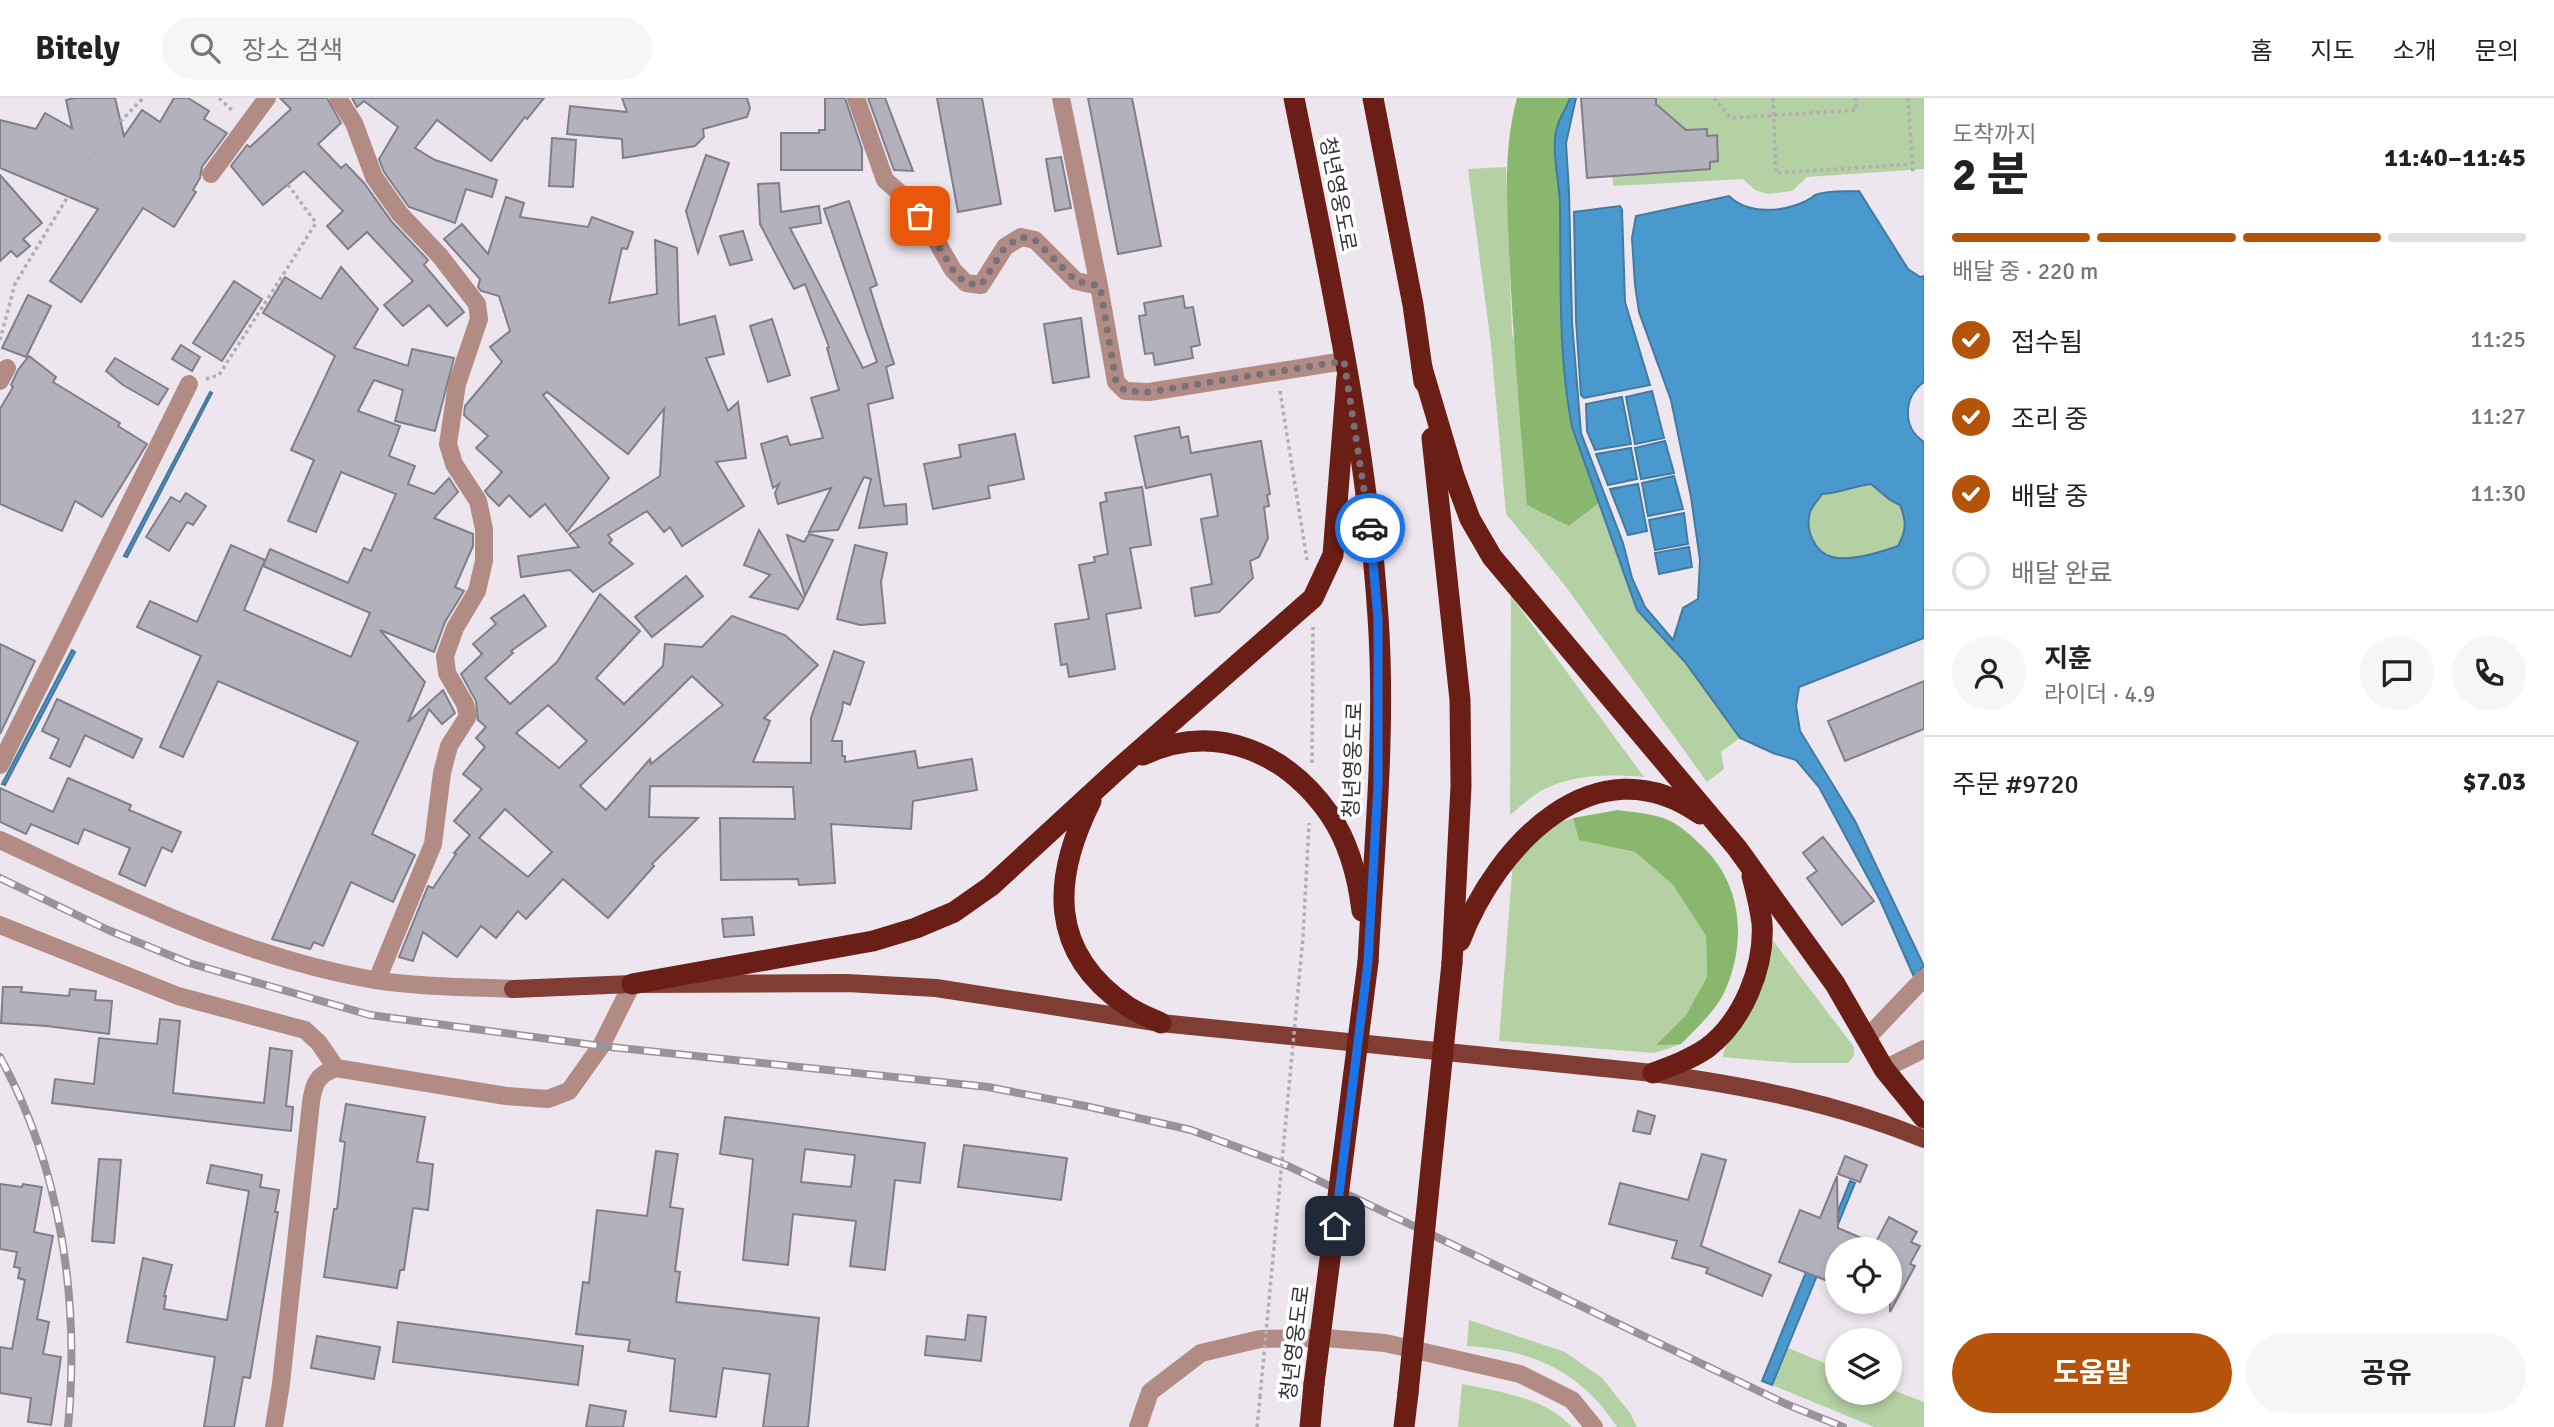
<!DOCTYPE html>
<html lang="ko">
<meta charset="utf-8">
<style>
body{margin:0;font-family:Signika,"Noto Sans KR",sans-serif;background:#f6f6f6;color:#222;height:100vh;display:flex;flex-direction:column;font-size:26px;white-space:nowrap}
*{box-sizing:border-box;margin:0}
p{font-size:23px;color:#767676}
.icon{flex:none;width:38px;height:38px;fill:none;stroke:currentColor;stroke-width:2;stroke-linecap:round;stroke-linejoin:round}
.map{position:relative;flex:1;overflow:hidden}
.side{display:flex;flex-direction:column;background:#fff;width:630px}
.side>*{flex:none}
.controls{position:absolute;left:1825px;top:1139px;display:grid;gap:14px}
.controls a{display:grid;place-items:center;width:77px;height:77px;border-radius:50%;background:#fff;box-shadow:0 4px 10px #0003;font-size:35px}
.pin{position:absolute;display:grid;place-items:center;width:60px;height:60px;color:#fff;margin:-30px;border-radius:14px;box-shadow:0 4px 10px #0006}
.courier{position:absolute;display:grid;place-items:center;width:70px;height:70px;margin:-35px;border:5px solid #1a73e8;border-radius:50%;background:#fff;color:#222;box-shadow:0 2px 9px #0007}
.head em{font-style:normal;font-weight:700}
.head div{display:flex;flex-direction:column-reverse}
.head{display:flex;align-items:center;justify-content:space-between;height:119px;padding:0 28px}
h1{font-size:46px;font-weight:700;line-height:52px}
.bar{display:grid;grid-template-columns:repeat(4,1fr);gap:10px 7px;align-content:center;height:84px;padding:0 28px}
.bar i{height:9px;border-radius:5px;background:#e0e0e0}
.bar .current{background:#b45309}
.bar p{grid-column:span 4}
.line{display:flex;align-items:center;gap:18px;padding:0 28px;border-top:2px solid #e0e0e0}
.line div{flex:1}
.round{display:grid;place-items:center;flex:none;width:74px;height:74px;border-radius:37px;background:#f6f6f6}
ol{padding:0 28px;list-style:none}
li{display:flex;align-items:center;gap:21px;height:77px}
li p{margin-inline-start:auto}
li .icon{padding:7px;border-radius:50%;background:#b45309;color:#fff;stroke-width:4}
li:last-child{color:#767676}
li i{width:38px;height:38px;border:4px solid #e0e0e0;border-radius:50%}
.action{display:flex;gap:14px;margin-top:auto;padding:14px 28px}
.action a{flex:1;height:80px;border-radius:42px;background:#b45309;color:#fff;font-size:28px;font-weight:700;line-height:80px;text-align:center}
.action a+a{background:#f6f6f6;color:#222}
header{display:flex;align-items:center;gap:42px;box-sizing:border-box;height:98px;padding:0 35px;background:#fff;border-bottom:2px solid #e0e0e0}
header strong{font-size:33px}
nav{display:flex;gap:38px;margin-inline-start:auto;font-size:24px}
.search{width:490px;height:63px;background:#f6f6f6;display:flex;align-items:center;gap:18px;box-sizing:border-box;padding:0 24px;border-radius:38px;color:#767676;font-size:26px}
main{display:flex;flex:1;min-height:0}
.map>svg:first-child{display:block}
</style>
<header>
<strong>Bitely</strong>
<div class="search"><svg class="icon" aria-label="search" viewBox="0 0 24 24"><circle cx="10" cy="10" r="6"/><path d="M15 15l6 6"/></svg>장소 검색</div>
<nav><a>홈</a><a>지도</a><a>소개</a><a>문의</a></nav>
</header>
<main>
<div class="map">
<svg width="1924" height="1329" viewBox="0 0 1924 1329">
<rect width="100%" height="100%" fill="#ede6ef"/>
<!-- green -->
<g fill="#b4d1a3">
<polygon points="1608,0 1924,0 1924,71 1807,79 1792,93 1767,96 1755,92 1743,81 1613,88"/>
<polygon points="1506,69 1512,235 1569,428 1599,405 1637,512 1685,564 1740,640 1721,654 1724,671 1707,684 1563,485 1506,416 1491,247 1468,71"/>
<path d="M1871,386l19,16 10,5c7,17 6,26 -2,42 -17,5 -48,15 -66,10 -18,-5 -27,-27 -22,-45 2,-6 9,-13 12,-18 18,-1 32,-8 49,-10z"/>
<path d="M1511,498l133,181c-35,-3 -77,-3 -108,17 -9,6 -17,14 -26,21z"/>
<polygon points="1573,720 1580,742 1635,754 1673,787 1706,838 1707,879 1686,917 1657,946 1681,946 1655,955 1499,943 1513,763 1558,725"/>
<polygon points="1768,836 1854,949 1854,958 1848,965 1793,965 1722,959"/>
<path d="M1469,1222l96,32 37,26 28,35 7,14h-20c-36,-56 -85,-77 -150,-81z"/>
<polygon points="1788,1250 1837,1270 1838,1295 1890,1295 1890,1291 1924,1304 1924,1329 1874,1329 1772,1287"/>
<path d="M1462,1286c38,8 82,13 110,43h-114z"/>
</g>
<!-- forest -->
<g fill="#8ab76e">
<path d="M1517,0h53l-15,42 5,44 2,125 5,92 5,26 27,76 -30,23 -42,-21c-7,-84 -14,-168 -18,-252 -2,-53 -6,-104 8,-155z"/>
<path d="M1618,712c13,2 29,3 42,7 18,5 34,21 47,34 37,39 39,97 16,144 -10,18 -27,34 -42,49l-25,1 30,-30 21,-38 -1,-41 -33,-51 -38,-33 -56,-12 -6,-22z"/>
</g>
<!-- water -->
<g fill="#4a99ce" stroke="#447aa1" stroke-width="2" fill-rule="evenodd">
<path d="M1570,0h6l-10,45 3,49 3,130 9,111 42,110 9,35 13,29 28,33 10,-32 15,-9 2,-39 -9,-63 -20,-97 -32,-88 -4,-27 -3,-47 4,-22 93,-20c19,19 54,16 77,5 2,-1 8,-5 9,-6 14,-5 30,-3 44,-4l49,78 12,8 4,-1v106c-21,15 -22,46 0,60v196l-125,49 -3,19 4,25 55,90 69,145 -10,11 -34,-77 -61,-113 -23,-27 -23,-7 -33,-15 -55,-76 -48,-52 -65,-183c-14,-72 -11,-147 -12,-220 0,-22 -7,-47 -5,-69 1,-16 10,-26 15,-40zM1871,386l19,16 10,5c7,17 6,26 -2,41 -17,6 -48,16 -66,11 -18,-5 -27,-27 -22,-45 2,-6 9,-13 12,-18 18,-1 32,-8 49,-10z"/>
<polygon points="1620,108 1622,112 1625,204 1650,287 1584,300 1581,297 1576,222 1574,114"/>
<polygon points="1652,293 1664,340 1635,346 1626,299"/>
<polygon points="210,294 212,295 127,459 124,458"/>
<polygon points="1622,299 1631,346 1595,352 1587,333 1586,306"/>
<polygon points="1665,343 1674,375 1641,381 1635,350"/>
<polygon points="1631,350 1637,381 1608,387 1596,356"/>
<polygon points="1674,378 1683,411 1648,418 1642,385"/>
<polygon points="1638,386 1647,433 1628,437 1610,391"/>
<polygon points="1684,415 1688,446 1655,452 1649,422"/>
<polygon points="1689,449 1692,469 1659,476 1655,455"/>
<polygon points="72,552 75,554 5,687 2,686"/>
<polygon points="1850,1083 1855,1085 1772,1287 1762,1283 1828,1120 1834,1123"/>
</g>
<!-- building -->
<g fill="#b2b1bc" stroke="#807f89" stroke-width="2" fill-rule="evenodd">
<polygon points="75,0 115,0 124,38 142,12 160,24 174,0 188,0 209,13 204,21 227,35 202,69 200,80 193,92 196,94 174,129 143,110 81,204 50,183 98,111 0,70 0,22 36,31 45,15 72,30 66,2"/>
<polygon points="280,0 327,0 341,25 318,46 341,70 346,66 364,85 392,124 428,162 424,167 464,214 447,228 429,207 403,228 384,207 413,183 367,134 348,151 327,128 343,113 304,73 263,107 231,68 247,47 250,49 291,11"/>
<polygon points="352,0 544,0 527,21 525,19 491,63 437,22 415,50 435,62 497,82 492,99 466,91 455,125 409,109 384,74 379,61 398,29 364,3 357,9"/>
<polygon points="622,0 747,0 750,10 747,19 703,31 704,39 695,48 623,60 622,41 567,36 570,8 627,14"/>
<polygon points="825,0 845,0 862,51 862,72 781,72 781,35 819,35 819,32 825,32"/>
<polygon points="868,0 885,0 913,73 894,72"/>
<polygon points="937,0 982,0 1001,106 958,114"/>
<polygon points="1088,0 1132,0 1161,148 1118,156"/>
<polygon points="1581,0 1656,0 1656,6 1686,32 1707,31 1707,38 1717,37 1718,63 1710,64 1710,71 1587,80"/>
<polygon points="552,40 576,42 573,89 549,88"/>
<polygon points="706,57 729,65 698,155 686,113"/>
<polygon points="1061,59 1071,110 1055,113 1046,61"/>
<polygon points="0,77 42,125 23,141 30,148 17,159 11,153 0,163"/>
<polygon points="779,85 781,114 819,108 821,125 790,130 863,270 877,264 824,111 849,103 877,187 870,190 894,266 886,269 893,300 868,306 884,408 906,406 907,426 859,430 871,381 864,379 838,432 809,434 831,390 778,406 775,395 779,386 773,390 761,346 787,338 790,347 823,340 811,300 839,292 827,250 829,249 805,186 794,191 760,126 758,86"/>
<polygon points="506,99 524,105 520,119 588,129 592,119 633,134 627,151 622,150 609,205 657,196 655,142 677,150 679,227 715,218 724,256 706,260 728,313 738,304 746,360 716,364 744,408 682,448 670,429 664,434 647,413 608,437 612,442 609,445 633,466 593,494 570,472 521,479 518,458 579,449 569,436 660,378 664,311 628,356 547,294 543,297 609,380 567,434 545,406 530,419 509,397 499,408 488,397 485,393 502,374 476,350 488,338 464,317 465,308 502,264 490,249 510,233 499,198 481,193 478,189 480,181 444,141 462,126 488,156"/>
<polygon points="743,133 752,162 730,167 720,138"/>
<polygon points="341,169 378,211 354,250 408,268 412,251 454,260 435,333 395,323 403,292 374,282 358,313 400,328 389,358 415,368 408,386 434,396 449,380 458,394 434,420 473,436 473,448 455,489 464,493 445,524 434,554 380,532 425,584 408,624 443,592 455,615 442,626 429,611 372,736 415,757 393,804 351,784 323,848 314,844 310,851 272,841 358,644 218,583 183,659 160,649 201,558 137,529 150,503 197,524 231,447 265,462 244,512 351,559 370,515 263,468 270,451 348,485 364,450 371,453 396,396 341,374 316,434 288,423 314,362 291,352 335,258 263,215 285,179 321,201"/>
<polygon points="234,183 262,201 222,263 193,245"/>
<polygon points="28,197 51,208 26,259 2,250"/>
<polygon points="1183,198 1185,210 1193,209 1200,247 1191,249 1193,260 1155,267 1153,255 1145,256 1139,218 1146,217 1144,205"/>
<polygon points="1081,220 1089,279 1053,285 1044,226"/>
<polygon points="772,221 790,277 768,284 750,228"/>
<polygon points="181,247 200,259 192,273 172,261"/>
<polygon points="29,258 56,279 53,284 120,325 118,328 147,346 102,419 75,403 62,433 0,406 0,311 13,289 11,287 18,272"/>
<polygon points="115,260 168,291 158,307 123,287 106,273"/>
<polygon points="1179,329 1181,340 1188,338 1191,355 1261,343 1270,396 1267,397 1269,408 1264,409 1268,440 1259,459 1250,463 1253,480 1219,514 1195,518 1191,490 1212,486 1201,421 1218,418 1211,376 1146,390 1135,338"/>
<polygon points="1015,336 1024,381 988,388 990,400 933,411 924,366 961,359 959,347"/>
<polygon points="1142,389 1151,447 1130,450 1141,510 1106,516 1115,571 1069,579 1067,566 1061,567 1055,526 1089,521 1079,467 1095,464 1094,459 1108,456 1100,405 1107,403 1105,395"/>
<polygon points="186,395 206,408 193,427 187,424 169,453 146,439 171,399 180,404"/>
<polygon points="759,432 804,501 798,511 750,499 770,477 744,467"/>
<polygon points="809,436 833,442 805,498 787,437 804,444"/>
<polygon points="855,447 887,455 881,484 885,525 860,527 837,521"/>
<polygon points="686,478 703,498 652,539 635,519"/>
<path d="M600,496l40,37 -44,47 28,26 39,-38 2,-22 37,3 30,-31 53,19 33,30 -54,53 6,3 -17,41 58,1v-45l23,-67 30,11 -14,43 -7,-3 -1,9 -10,30h10v15h3v6l70,-11 3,17 54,-9 5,31 -64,11 -2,28 -80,-5 4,59 -36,2 -1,-6 -77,1 -1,-62 75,1 -2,-32 -143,-1 -1,31 49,1 -46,46 2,2 -46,52 -45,-39 -37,40 -8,-8 -22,27 -15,-12 -24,31 -34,-25 -10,29 -14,-4 29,-71 5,2 23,-34 -2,-1 16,-18 -16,-14 28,-32 -19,-15 22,-27 -9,-9 10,-11 -8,-7 -2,-19 -15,-27 21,-20 -9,-10 23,-20 -5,-6 33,-23 22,31 -35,25 2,2 -28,25 25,26 47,-42zM692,578l31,29 -72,59 -1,-5 -44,51 -26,-24zM548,607l39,36 -28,27 -43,-35zM505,711l47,43 -24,25 -49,-39z"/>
<polygon points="0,546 35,563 0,636"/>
<polygon points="1924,583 1924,631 1845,663 1828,623"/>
<polygon points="57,601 142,641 133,660 85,637 70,669 50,660 59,641 42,633"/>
<polygon points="68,680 131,707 129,712 181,734 172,754 162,749 145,788 119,776 130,750 84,731 78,746 31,726 26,736 0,724 0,690 53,714"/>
<polygon points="1823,739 1874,803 1842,827 1807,780 1817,773 1803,755"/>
<polygon points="752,819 754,837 724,839 722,821"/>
<polygon points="3,889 22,889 21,894 69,898 70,891 96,893 95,902 112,903 109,936 47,928 1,925"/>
<polygon points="160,921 180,923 173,995 264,1005 270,950 292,953 286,1008 293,1009 291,1033 52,1005 55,981 94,986 99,940 157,946"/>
<polygon points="346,1006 425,1019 417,1064 433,1066 428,1112 413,1110 404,1172 400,1172 397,1190 324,1179 334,1111 337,1111 345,1044 340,1043"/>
<polygon points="1638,1013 1655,1018 1650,1036 1633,1033"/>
<path d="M725,1019l200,26 -5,40 -25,-3 -10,90 -35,-4 6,-45 -63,-7 -5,51 -45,-5 10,-101 -33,-5zM805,1051l50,6 -4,32 -50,-5z"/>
<polygon points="964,1047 1067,1060 1061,1102 958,1089"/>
<polygon points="656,1053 678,1056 670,1109 683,1111 675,1173 680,1174 676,1204 819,1220 808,1329 763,1329 770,1276 723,1270 716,1319 670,1313 675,1261 628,1253 630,1242 576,1236 583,1184 589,1185 597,1112 647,1118"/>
<polygon points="1702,1056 1726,1062 1701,1148 1771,1177 1762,1198 1706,1175 1708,1170 1672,1160 1677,1143 1609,1126 1620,1085 1688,1102"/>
<polygon points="1845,1058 1867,1067 1860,1084 1838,1076"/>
<polygon points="99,1061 121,1062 114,1145 92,1143"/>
<polygon points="211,1067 262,1077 260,1089 279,1092 275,1114 278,1114 250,1280 243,1279 234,1329 204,1329 215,1259 127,1244 143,1160 172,1167 164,1198 166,1198 164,1211 227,1222 249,1093 207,1085"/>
<polygon points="1837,1078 1838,1130 1875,1146 1889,1119 1917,1134 1911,1144 1920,1148 1910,1166 1915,1168 1890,1214 1890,1152 1838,1152 1838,1187 1779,1164 1800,1112 1820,1120"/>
<polygon points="0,1086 22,1089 23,1086 42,1089 34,1134 53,1138 37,1221 49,1224 43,1256 61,1259 51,1327 28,1324 31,1300 0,1295 0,1249 12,1251 25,1182 18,1180 20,1170 14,1169 17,1154 0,1151"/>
<polygon points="968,1217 986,1219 981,1263 925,1257 927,1238 965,1242"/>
<polygon points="398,1224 583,1248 578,1287 393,1264"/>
<polygon points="317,1238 380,1249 374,1281 311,1270"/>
<polygon points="590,1307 626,1313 623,1329 586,1329"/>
</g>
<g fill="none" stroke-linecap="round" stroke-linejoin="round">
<!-- path -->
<g stroke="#b3adb4" stroke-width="3.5" stroke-dasharray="3.5 3.5" stroke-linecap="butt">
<polyline points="219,0 233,13"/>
<polyline points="1714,0 1731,20 1856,12 1855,0"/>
<polyline points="1773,0 1776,75 1912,66"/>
<polyline points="1908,0 1913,76"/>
<polyline points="0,242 15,186 100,45 143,0"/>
<polyline points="206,281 219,277 316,125 270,62 269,49 261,40"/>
<polyline points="1280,293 1307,462"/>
<polyline points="1312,665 1313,529"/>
<polyline points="1303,839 1309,725"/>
<polyline points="1257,1329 1260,1299"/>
</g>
<!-- minor -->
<g stroke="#b38b85" stroke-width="18">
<polyline points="338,0 354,25 374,79 400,116 440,158 477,206 479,221 457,286 448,346 454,366 478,403 484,431 484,463 477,493 455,530 445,558 447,575 465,606 468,618 449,648 442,675 433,746 377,882"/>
<polyline points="856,0 885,82 909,103 930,132 953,172 966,185 981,187 1005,149 1021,139 1035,142 1076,183 1099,188"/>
<polyline points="1061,0 1099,188 1116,284 1125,293 1149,294 1344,263"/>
<polyline points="211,76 267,0"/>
<polyline points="0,283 7,270"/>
<polyline points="0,667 189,286"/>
<path d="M0,742c121,56 241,117 374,140 45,7 93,7 139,9"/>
<polyline points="0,827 178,898 305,932 319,945 336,970"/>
<polyline points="1866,941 1924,880"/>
<polyline points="1884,971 1924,951"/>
<path d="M274,1329l7,-43 30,-282c3,-19 6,-27 25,-34l170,28 42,3 21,-8 32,-45 31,-62"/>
<polyline points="1138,1329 1150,1294 1201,1255 1260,1241 1326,1240 1385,1245 1520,1276 1572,1302 1594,1329"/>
</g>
<!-- major -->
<path stroke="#803d34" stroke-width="18" d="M513,891l119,-5 215,-1 89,5 225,35 492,50c94,13 184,30 271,66"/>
<!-- highway -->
<g stroke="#6b1e16" stroke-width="21">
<path d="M1294,0c34,171 73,344 84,519 8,114 -4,231 -10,345"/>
<polyline points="1373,0 1413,207 1424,284"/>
<polyline points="1422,270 1454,378 1470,421 1492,459 1737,750 1835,886 1884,971 1924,1020"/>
<polyline points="1432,340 1460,602 1461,688 1452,865"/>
<path d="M1143,657c72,-34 143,-3 187,60 19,28 28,63 32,96"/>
<path d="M1091,703c-39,78 -43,151 36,205 11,7 23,12 34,17"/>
<path d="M1460,843c36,-95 135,-201 240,-127"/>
<polyline points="632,886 873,843 916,830 954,814 991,788 1116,673 1313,500 1333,457 1347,279"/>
<path d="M1653,975c19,-7 38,-14 54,-25 36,-27 58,-81 55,-125 -2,-16 -6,-32 -10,-47"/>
<polyline points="1310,1329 1314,1286"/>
<polyline points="1404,1329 1408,1295"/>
</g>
<!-- rail casing -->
<g stroke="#98939a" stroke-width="8">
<g id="rail">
<polyline points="0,780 108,832 189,865 370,917 601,948 988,989 1090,1009 1191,1032 1288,1068 1786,1306 1843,1329"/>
<path d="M0,959c61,111 80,244 68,370"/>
</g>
</g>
<!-- rail -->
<use href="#rail" stroke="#fff" stroke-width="5" stroke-dasharray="16" stroke-linecap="butt"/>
<!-- path-bridge -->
<polyline stroke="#b3adb4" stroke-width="3.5" stroke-dasharray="3.5 3.5" stroke-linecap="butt" points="1260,1299 1303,839"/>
<!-- highway-bridge -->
<g stroke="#6b1e16" stroke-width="21">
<polyline points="1314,1286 1368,864"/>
<polyline points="1408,1295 1452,865"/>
</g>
</g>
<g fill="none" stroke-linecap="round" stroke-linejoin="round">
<!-- done -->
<polyline stroke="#767277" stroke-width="7" stroke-dasharray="0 12.6" points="920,118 953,172 965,185 981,187 1005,149 1021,139 1035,142 1076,183 1100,188 1116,284 1125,293 1149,294 1344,263 1370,430"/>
<!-- route -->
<polyline stroke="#1a73e8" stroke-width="9" points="1335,1128 1368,864 1378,686 1378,521 1370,430"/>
</g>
<g text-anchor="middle" stroke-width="7" stroke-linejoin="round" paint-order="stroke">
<!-- street labels -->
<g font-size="21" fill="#363337" stroke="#fff">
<text transform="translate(1338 96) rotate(79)" y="7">청년영웅도로</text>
<text transform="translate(1353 662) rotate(-88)" y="7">청년영웅도로</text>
<text transform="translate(1295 1245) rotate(-83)" y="7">청년영웅도로</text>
</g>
</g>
</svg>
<div class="controls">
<a><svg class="icon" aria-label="locate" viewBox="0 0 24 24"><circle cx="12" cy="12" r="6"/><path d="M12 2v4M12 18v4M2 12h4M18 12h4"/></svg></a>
<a><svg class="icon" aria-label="layers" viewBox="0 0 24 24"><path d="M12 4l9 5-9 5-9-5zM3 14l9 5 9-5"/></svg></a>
</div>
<div class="pin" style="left:920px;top:118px;background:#ea580c"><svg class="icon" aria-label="bag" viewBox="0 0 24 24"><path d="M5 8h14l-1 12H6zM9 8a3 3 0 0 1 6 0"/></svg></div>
<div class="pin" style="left:1335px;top:1128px;background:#1f2937"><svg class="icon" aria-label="home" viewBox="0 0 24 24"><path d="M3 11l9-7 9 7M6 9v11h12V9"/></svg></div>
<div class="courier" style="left:1370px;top:430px"><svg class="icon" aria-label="car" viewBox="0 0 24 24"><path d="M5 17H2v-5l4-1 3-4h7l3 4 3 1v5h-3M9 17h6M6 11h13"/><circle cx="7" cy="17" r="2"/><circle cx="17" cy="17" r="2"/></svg></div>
</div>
<section class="side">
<div class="head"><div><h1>2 분</h1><p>도착까지</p></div><em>11:40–11:45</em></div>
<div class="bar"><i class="current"></i><i class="current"></i><i class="current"></i><i></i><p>배달 중 · 220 m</p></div>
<ol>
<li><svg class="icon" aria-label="check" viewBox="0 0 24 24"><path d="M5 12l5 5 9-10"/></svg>접수됨<p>11:25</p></li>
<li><svg class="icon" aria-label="check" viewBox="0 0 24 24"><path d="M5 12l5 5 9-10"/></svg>조리 중<p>11:27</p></li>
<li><svg class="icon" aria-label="check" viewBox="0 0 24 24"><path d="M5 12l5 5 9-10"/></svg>배달 중<p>11:30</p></li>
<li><i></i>배달 완료</li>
</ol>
<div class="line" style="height:126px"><a class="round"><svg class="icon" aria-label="person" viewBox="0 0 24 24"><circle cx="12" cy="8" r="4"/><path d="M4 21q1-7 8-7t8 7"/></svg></a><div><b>지훈</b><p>라이더 · 4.9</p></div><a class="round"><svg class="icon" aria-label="chat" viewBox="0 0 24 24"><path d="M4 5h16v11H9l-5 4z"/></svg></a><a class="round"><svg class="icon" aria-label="phone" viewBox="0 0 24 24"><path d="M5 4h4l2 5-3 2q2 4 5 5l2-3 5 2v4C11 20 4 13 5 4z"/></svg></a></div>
<div class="line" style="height:91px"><div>주문 #9720</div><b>$7.03</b></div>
<div class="action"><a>도움말</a><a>공유</a></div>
</section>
</main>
